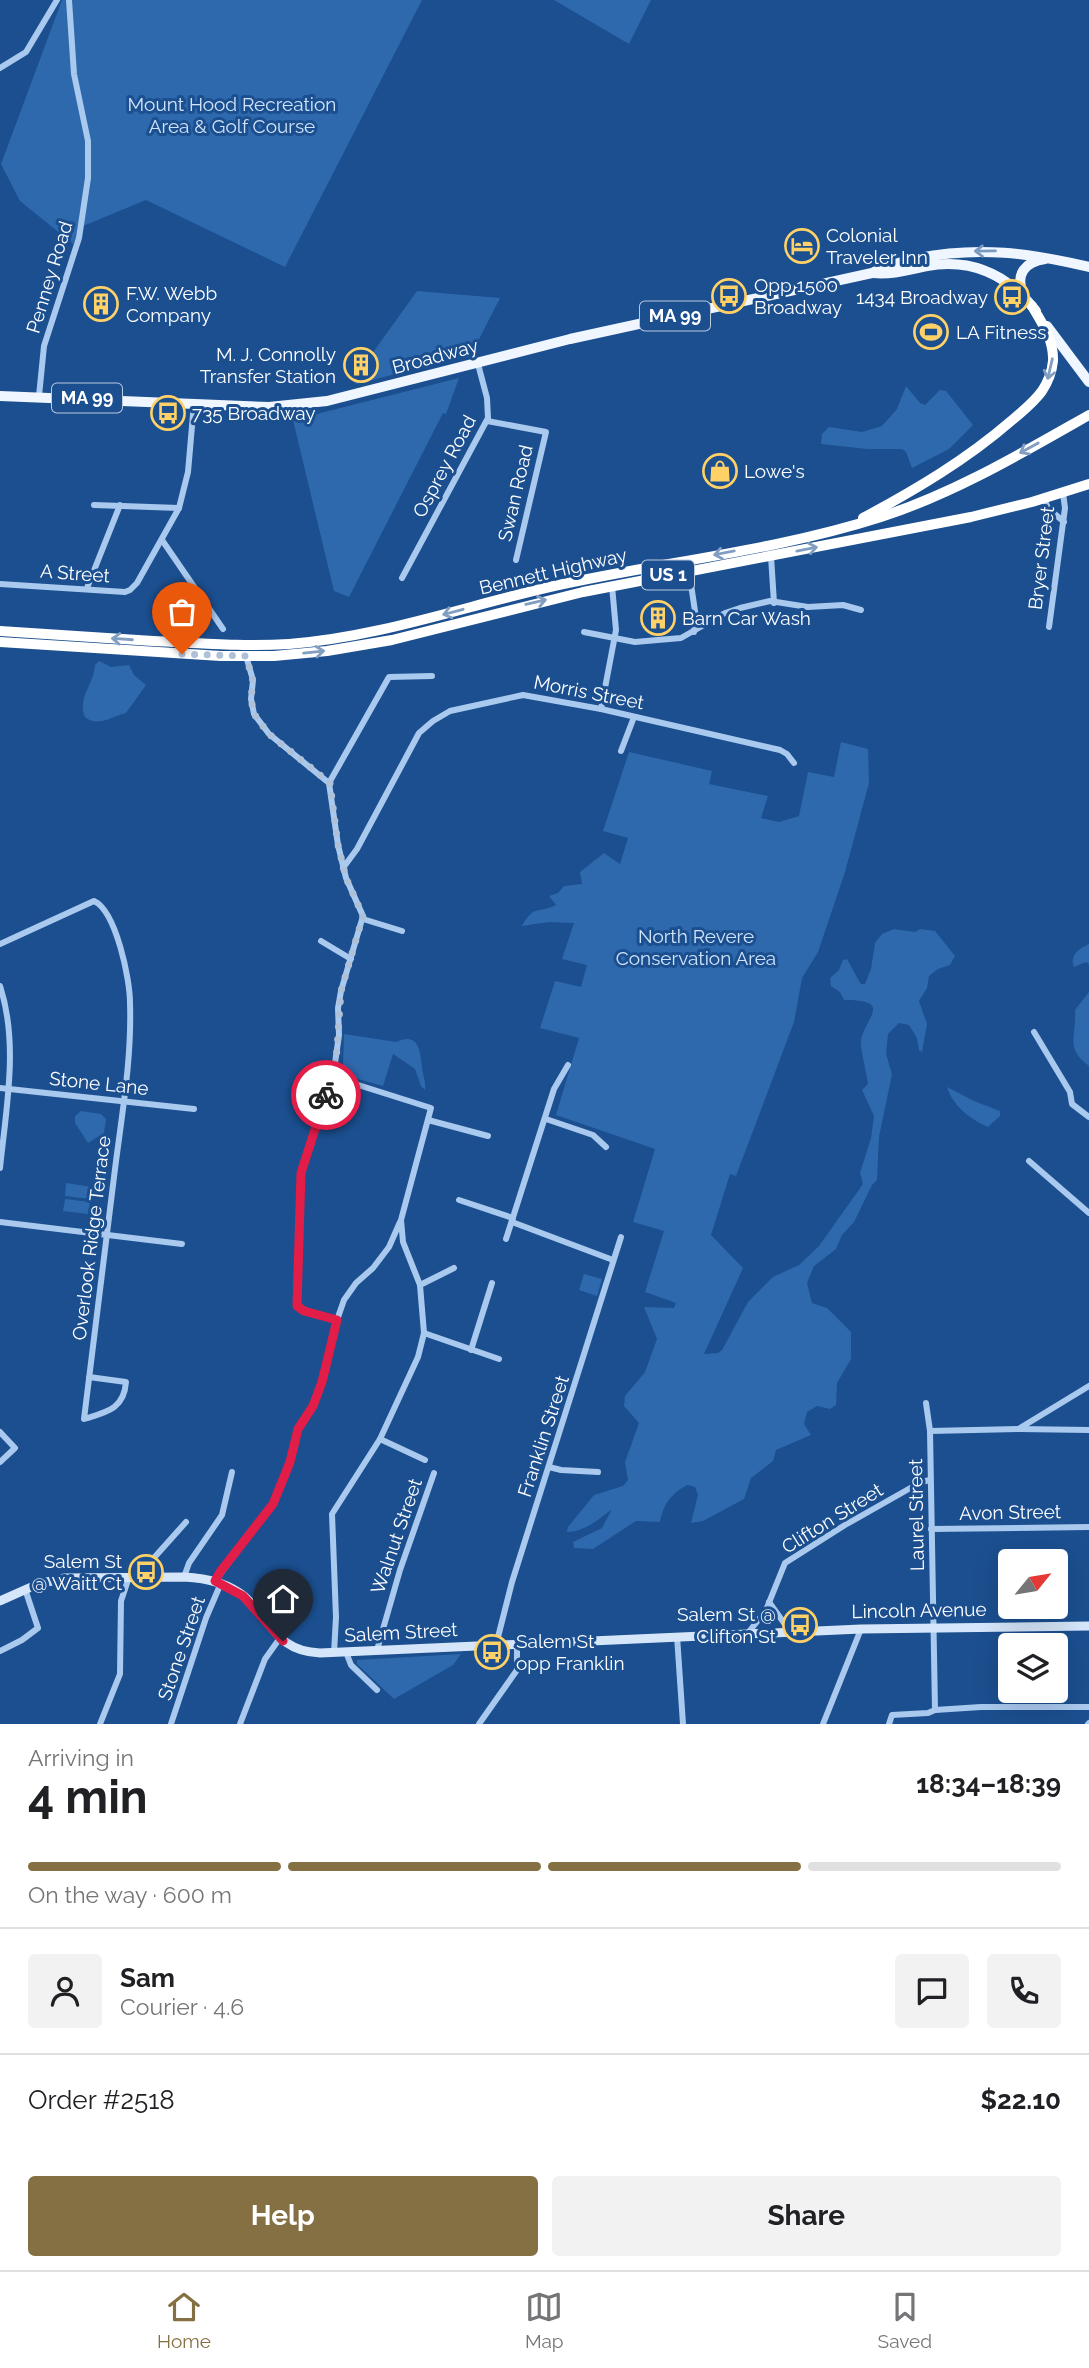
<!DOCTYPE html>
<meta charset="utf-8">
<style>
body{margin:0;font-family:Raleway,sans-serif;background:#f2f2f2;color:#202124;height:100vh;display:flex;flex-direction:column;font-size:26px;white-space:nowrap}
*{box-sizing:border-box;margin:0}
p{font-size:23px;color:#757577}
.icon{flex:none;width:38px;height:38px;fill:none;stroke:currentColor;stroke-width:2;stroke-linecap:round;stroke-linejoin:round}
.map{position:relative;height:1724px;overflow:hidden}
.side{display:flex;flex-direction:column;background:#fff;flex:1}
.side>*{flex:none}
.needle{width:46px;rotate:60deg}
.controls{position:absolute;left:998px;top:1549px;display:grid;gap:14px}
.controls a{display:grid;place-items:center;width:70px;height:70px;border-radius:7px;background:#fff;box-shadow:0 7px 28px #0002;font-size:35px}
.pin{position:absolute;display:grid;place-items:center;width:60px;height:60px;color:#fff;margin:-72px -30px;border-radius:50% 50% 50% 0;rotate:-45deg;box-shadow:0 0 7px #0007}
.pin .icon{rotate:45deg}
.courier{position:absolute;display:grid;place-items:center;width:70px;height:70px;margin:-35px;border:5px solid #e11d48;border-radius:50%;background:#fff;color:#222;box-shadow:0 2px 9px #0007}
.summary em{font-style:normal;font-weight:700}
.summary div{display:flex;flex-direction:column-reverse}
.summary{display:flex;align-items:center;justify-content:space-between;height:119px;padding:0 28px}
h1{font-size:46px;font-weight:700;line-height:52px}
.bar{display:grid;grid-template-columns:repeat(4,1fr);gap:10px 7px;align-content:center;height:84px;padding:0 28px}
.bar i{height:9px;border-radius:5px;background:#e0e0e0}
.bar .active{background:#847042}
.bar p{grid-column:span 4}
.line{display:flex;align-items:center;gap:18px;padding:0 28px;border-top:2px solid #e0e0e0}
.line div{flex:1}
.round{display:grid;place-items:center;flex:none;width:74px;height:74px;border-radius:7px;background:#f2f2f2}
.button{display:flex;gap:14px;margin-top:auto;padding:14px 28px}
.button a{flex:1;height:80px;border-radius:7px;background:#847042;color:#fff;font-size:28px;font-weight:700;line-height:80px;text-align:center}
.button a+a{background:#f2f2f2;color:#202124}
.tab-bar{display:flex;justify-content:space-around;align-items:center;height:98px;border-top:2px solid #e0e0e0;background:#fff;font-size:19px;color:#757577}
.tab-bar a{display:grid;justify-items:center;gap:4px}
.tab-bar .active{color:#847042}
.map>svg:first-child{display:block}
</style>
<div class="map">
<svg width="1089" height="1724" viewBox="0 0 1089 1724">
<rect width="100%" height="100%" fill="#1b4f8f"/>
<!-- green -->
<g fill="#2e69ad">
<polygon points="62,0 422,0 285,267 146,200 83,226 73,244 70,241 71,237 62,235 20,201 1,164"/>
<polygon points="554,0 651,0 629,44"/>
<polygon points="417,291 500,298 471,355 356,384 354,379"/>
<polygon points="459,378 446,414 443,413 349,597 334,591 293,420"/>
<polygon points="906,386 920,403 925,405 940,390 946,391 973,425 949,449 912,468 906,452 902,449 867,449 821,444 822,434 829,427 862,432 882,426 897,409"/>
<path d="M99,661l12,6 18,-2 5,10 12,10 -20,28c-13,3 -29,15 -41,4 -8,-19 9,-33 10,-52z"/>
<path d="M841,742l27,7 1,34 -24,89 -27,80 -16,26 -8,44 -58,154 -6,-2 -19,61 32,33 -39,86 14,-1 4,-3 26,-48 25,-25 26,-12 20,-19 44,-62 -3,-11 11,-35 3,-22 -12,-26 6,-6c-1,-10 -8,-36 -7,-43 3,-23 34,-41 -17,-41l-4,-8 -9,-6 -1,-8 9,-8 4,-10 4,-1 12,22 2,3h4l6,-15 4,-26 7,-9 12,-5 21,3 5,-3 15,2 20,25 -5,9 -12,4 -9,7 -2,12 -8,13 8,23 -5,28 -3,-2 -2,-12 -8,-13 -10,-2 -11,11 -2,20 6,20 -13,63 -2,43 -5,5 -18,37 -12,13 -6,14 -22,17 -7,17 5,20 15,5 24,24v27l-14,24 -1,22 -6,4 -13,-3 -10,6 -3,12 7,11 -35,15 -3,11 -22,17 -7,21 -41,22 -12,2 7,-28 -3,-8 -8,-2c-16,9 -23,18 -27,37l-24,-1 -43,28 -19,-1 -1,-6 29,-14 10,-19c-14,11 -26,22 -45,23l1,-5 26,-32 29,-9 5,-6 -3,-18 14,-39 -15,-17 1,-10 20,-24 12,-33 -13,-32 30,1 2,-5 -31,-11 19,-61 -31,-9 22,-73 -99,-34 23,-77 -39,-10 15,-47 26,6 6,-22 -25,-6 12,-36 -25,-1 -27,4c12,-22 16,-12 34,-21l-7,-9 9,-3 6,-7 18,-2 -2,-12 24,-19 16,11 8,-26 -25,-7 26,-79 83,19 -3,13 59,12 -7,22 18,4 20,-6 9,-44 26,5z"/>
<path d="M1089,944v20l-3,-2 -12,5c-5,-12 6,-19 15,-23z"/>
<path d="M1089,992v74c-25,-18 -12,-31 -14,-56z"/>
<path d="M344,1034l52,8c26,-12 24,15 27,31 1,6 3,11 2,17l-4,-4 -6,-17 -22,-15 -10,32 -29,-8 -11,-12z"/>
<path d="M947,1087l27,14 26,10v5l-12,11c-17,-7 -36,-22 -41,-40z"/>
<polygon points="81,1111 101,1114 106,1119 104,1133 88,1143 75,1123 75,1116"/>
<polygon points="66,1183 92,1187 90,1199 65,1196"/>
<polygon points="65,1199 90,1202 88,1214 63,1211"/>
<polygon points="584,1274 602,1279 597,1296 579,1290"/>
<polygon points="461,1654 453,1665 394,1699 357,1664 357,1660"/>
</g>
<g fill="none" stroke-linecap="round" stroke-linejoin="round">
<!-- street -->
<g stroke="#a9c9ee" stroke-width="6">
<polyline points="0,68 26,52 57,0"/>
<polyline points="39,396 44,346 79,238 88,178 88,141 74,74 69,0"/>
<polyline points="487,421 546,432 516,560"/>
<polyline points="1044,499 1048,508 1064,522"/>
<polyline points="94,505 179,508"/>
<polyline points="162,540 223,629"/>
<polyline points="771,556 774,603"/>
<polyline points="689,571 696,618 694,632"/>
<polyline points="402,578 488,418 487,398 478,364"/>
<polyline points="0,584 125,592 130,590 137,583 179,508 188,472 194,403"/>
<polyline points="87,588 120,505"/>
<polyline points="1049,627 1065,508 1063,493"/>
<polyline points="584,632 635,642 681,638 725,613 740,608 770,601 808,607 843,605 861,610"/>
<polyline points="246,656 253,680 251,699 254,714 269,734 329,783 338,845 346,878 363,916 341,991 338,1008 339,1035 333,1077 301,1173 297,1306 315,1315 337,1320"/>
<polyline points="601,709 616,630 612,586"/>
<polyline points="621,751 634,717"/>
<polyline points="329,783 389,677 432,676"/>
<polyline points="343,868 357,849 419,733 433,721 450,711 523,695 601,709 780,750 787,754 794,763"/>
<polyline points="363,919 402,931"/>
<polyline points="321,941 351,959"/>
<path d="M0,944l94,-43c22,10 36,78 36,102 2,58 -9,116 -16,174 -10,81 -20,162 -30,242 23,-7 40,-10 42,-37l-37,-5"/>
<path d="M0,986c19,58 6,123 0,182"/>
<polyline points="1034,1032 1070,1092 1072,1104 1089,1117"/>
<polyline points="333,1077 431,1108 401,1220 403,1242 420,1285 424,1333 418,1357 380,1439 332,1514 336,1617 334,1653"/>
<polyline points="0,1088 194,1109"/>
<polyline points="546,1119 593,1135 606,1147"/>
<polyline points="428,1120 488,1136"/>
<polyline points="1029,1161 1089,1213"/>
<polyline points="459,1200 513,1218"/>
<polyline points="0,1222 182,1244"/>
<polyline points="512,1222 613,1260"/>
<polyline points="506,1239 554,1089 568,1065"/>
<polyline points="420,1285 454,1268"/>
<polyline points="424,1333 499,1359"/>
<polyline points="471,1350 492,1283"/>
<polyline points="1020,1428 1089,1386"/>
<polyline points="930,1431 1019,1429 1089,1430"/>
<polyline points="0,1432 15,1448 0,1462"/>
<polyline points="380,1439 425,1460"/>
<polyline points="549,1467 561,1470 598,1472"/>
<polyline points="931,1529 1089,1527"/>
<polyline points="140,1577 144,1569 186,1522"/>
<polyline points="184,1577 189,1563 222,1515 232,1472"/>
<polyline points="215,1581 273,1504 290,1462 298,1429 313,1406 322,1382 337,1320 344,1300 356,1283 373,1268 389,1247 400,1222"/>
<polyline points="769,1602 784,1623 793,1631"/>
<polyline points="748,1633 766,1610 785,1563 845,1525 921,1482 930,1480"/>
<polyline points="677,1636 683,1724"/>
<polyline points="496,1645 512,1582 621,1237"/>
<polyline points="377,1650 400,1570 434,1473"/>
<polyline points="0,1651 22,1640 38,1628 25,1589"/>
<polyline points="346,1652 351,1665 377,1690"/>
<polyline points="935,1710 981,1707 1089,1707"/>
<polyline points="100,1724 120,1674 121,1601 129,1577"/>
<polyline points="171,1724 206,1618 221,1583"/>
<polyline points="240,1724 265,1659 280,1638"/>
<polyline points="479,1724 517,1670 517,1644"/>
<polyline points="823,1724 861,1629"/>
<polyline points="889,1724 892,1715 928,1713 935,1710 930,1431 926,1403"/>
<polyline points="1088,1724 1089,1723"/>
</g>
<!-- secondary -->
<path stroke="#d6e6fa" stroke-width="9" d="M0,1601l38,-17 27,-6 119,-1c22,1 44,6 61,20 28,25 31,54 75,56l541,-24 228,-3"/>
<!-- primary -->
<g stroke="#f0f6ff" stroke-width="10">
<path d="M873,273c18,2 35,-3 54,-7 45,-8 81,9 109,45"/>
<path d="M1023,294c-8,-20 2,-32 22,-35"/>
<polyline points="1047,326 1089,382"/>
<path d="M0,396l269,11 58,-6 243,-62 302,-66c15,-9 30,-11 46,-15 61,-12 112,-5 171,9"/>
</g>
<!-- highway -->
<g stroke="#fff" stroke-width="10">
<path d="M863,518c52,-28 103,-58 148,-97 11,-9 23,-19 31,-30 6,-9 10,-20 11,-30 1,-21 -11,-38 -21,-55"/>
<path d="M0,631c51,3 102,7 153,10 45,2 90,6 136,3 91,-7 176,-38 265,-58 108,-24 221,-35 327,-69 74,-24 141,-64 208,-102"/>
<polyline points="0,642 221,656 274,656 327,651 392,640 583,592 971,517 1032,502 1089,484"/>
</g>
</g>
<!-- one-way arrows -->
<defs><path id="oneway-shaft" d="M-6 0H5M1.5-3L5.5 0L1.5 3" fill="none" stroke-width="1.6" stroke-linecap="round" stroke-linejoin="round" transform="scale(1.75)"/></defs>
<use stroke="#7b9ac1" href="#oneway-shaft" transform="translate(985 251) rotate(179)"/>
<g stroke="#829ec1">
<use href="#oneway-shaft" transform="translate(1050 369) rotate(103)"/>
<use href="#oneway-shaft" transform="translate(1029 448) rotate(151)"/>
<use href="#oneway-shaft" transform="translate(807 549) rotate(-11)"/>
<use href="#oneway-shaft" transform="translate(724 553) rotate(169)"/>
<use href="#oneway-shaft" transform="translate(536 602) rotate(-13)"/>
<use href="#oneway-shaft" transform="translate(453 612) rotate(165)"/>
<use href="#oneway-shaft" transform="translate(122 639) rotate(-176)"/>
<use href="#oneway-shaft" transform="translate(314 652) rotate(-6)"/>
</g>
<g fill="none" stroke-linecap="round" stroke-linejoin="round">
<!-- done -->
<polyline stroke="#afc1d8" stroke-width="7" stroke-dasharray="0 12.6" points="182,654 246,656 253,681 251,699 254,714 269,734 330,783 338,845 346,878 363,916 341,991 336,1063 326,1095"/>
<!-- route -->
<polyline stroke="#e11d48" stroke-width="9" points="283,1641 243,1596 215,1581 220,1572 273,1504 290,1462 298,1429 313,1406 322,1382 337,1320 304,1311 297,1306 301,1173 326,1095"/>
</g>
<!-- icons -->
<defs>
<g id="hotel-ring" transform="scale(1.75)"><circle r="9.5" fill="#1b4f8f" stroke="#ffd166" stroke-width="1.5"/><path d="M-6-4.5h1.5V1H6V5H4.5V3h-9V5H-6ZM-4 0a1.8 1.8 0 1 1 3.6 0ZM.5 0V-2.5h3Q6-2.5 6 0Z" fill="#ffd166"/></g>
<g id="bus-ring" transform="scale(1.75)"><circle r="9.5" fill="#1b4f8f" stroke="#ffd166" stroke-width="1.5"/><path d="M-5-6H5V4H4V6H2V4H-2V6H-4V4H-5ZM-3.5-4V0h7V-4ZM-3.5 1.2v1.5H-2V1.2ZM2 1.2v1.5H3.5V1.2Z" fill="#ffd166"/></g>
<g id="building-ring" transform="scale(1.75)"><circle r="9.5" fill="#1b4f8f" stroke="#ffd166" stroke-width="1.5"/><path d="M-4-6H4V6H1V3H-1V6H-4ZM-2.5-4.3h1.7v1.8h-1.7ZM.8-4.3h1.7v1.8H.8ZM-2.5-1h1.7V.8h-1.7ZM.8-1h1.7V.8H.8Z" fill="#ffd166"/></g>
<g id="stadium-ring" transform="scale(1.75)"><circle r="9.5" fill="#1b4f8f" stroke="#ffd166" stroke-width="1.5"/><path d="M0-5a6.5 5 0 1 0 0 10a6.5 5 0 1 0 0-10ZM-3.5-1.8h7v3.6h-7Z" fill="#ffd166"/></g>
<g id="shop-ring" transform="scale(1.75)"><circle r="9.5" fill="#1b4f8f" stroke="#ffd166" stroke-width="1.5"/><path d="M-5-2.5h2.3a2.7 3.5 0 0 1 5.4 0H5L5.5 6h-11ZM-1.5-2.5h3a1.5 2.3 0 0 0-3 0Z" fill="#ffd166"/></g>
</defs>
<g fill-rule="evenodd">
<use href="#hotel-ring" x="802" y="246"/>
<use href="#bus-ring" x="729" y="296"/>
<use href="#bus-ring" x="1012" y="297"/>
<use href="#building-ring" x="101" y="304"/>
<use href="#stadium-ring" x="931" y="332"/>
<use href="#building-ring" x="361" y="365"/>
<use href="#bus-ring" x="168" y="413"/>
<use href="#shop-ring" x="720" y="471"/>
<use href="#building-ring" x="658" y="618"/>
<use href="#bus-ring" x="146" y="1572"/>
<use href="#bus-ring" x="800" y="1625"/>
<use href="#bus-ring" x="492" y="1652"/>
</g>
<g text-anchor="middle" stroke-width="6" stroke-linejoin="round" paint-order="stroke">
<!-- shield labels -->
<g fill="#1b4f8f" stroke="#bbcadd" stroke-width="2">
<rect x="640" y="301.5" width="70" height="29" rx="5"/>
<rect x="52" y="383.5" width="70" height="29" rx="5"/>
<rect x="642" y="560.5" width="52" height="29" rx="5"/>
</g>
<g font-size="18" font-weight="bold" fill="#fff">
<text x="675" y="322">MA 99</text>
<text x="87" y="404">MA 99</text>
<text x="668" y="581">US 1</text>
</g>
<!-- park labels -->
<g font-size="19" fill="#cfe3fa" stroke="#1b4f8f">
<text x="232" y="111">Mount Hood Recreation<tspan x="232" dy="22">Area &amp; Golf Course</tspan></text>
<text x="696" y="943">North Revere<tspan x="696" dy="22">Conservation Area</tspan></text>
</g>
<!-- poi labels -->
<g font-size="19" fill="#fff" stroke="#1b4f8f" text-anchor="start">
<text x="826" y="242">Colonial<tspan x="826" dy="22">Traveler Inn</tspan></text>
<text x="754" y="292">Opp 1500<tspan x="754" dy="22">Broadway</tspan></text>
<text x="126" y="300">F.W. Webb<tspan x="126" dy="22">Company</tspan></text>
<text x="988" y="304" text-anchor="end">1434 Broadway</text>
<text x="956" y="339">LA Fitness</text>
<text x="336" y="361" text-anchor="end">M. J. Connolly<tspan x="336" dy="22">Transfer Station</tspan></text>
<text x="192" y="420">735 Broadway</text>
<text x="744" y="478">Lowe's</text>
<text x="682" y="625">Barn Car Wash</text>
<text x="122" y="1568" text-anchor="end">Salem St<tspan x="122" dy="22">@ Waitt Ct</tspan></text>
<text x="776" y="1621" text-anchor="end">Salem St @<tspan x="776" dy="22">Clifton St</tspan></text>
<text x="516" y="1648">Salem St<tspan x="516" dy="22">opp Franklin</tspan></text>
</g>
<!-- street labels -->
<g font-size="19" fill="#fff" stroke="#1b4f8f">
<text transform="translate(49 277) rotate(-73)" y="7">Penney Road</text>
<text transform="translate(435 356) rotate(-15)" y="7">Broadway</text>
<text transform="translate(444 466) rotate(-62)" y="7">Osprey Road</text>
<text transform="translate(515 493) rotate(-77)" y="7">Swan Road</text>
<text transform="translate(1041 558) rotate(-83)" y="7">Bryer Street</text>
<text transform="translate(553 571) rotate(-13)" y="7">Bennett Highway</text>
<text transform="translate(75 573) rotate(4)" y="7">A Street</text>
<text transform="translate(589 692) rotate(11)" y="7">Morris Street</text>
<text transform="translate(99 1083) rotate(6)" y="7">Stone Lane</text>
<text transform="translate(91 1238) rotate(-83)" y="7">Overlook Ridge Terrace</text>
<text transform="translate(543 1436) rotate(-72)" y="7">Franklin Street</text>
<text transform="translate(1010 1512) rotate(-1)" y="7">Avon Street</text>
<text transform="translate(916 1515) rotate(-91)" y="7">Laurel Street</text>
<text transform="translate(832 1518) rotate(-32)" y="7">Clifton Street</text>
<text transform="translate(396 1536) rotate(-71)" y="7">Walnut Street</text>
<text transform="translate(919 1610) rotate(-1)" y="7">Lincoln Avenue</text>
<text transform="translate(401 1632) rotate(-3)" y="7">Salem Street</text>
<text transform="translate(181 1648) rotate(-71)" y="7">Stone Street</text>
</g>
</g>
</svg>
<div class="controls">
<a><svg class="needle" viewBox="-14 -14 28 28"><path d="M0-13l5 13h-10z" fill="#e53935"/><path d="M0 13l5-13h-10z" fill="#757577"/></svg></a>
<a><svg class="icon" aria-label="layers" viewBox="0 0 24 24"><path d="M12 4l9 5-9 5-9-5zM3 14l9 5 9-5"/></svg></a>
</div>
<div class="pin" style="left:182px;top:654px;background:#ea580c"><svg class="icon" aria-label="bag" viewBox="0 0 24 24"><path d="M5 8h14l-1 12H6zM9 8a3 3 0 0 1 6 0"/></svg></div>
<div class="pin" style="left:283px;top:1641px;background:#1f2937"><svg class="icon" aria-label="home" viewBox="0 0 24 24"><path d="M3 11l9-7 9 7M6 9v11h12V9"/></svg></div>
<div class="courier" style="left:326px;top:1095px"><svg class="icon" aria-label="bike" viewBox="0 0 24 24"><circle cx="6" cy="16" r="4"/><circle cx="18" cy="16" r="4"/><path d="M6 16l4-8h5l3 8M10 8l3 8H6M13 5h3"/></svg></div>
</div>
<section class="side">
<div class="summary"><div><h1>4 min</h1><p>Arriving in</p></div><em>18:34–18:39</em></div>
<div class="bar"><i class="active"></i><i class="active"></i><i class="active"></i><i></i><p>On the way · 600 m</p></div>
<div class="line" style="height:126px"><a class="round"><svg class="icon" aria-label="person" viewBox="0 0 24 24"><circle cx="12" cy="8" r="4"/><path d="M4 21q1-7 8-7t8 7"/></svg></a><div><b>Sam</b><p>Courier · 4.6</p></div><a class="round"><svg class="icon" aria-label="chat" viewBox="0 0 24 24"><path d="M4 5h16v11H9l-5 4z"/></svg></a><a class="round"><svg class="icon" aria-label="phone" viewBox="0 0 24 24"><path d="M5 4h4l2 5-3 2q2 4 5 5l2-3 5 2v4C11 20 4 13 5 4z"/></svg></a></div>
<div class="line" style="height:91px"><div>Order #2518</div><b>$22.10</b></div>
<div class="button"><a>Help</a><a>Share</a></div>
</section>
<nav class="tab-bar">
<a class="active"><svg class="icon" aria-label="home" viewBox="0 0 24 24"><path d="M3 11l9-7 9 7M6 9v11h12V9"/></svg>Home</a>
<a><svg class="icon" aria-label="map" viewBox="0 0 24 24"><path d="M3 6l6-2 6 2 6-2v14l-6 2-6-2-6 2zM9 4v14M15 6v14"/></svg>Map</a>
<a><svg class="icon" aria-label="saved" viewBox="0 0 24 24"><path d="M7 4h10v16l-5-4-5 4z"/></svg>Saved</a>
</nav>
